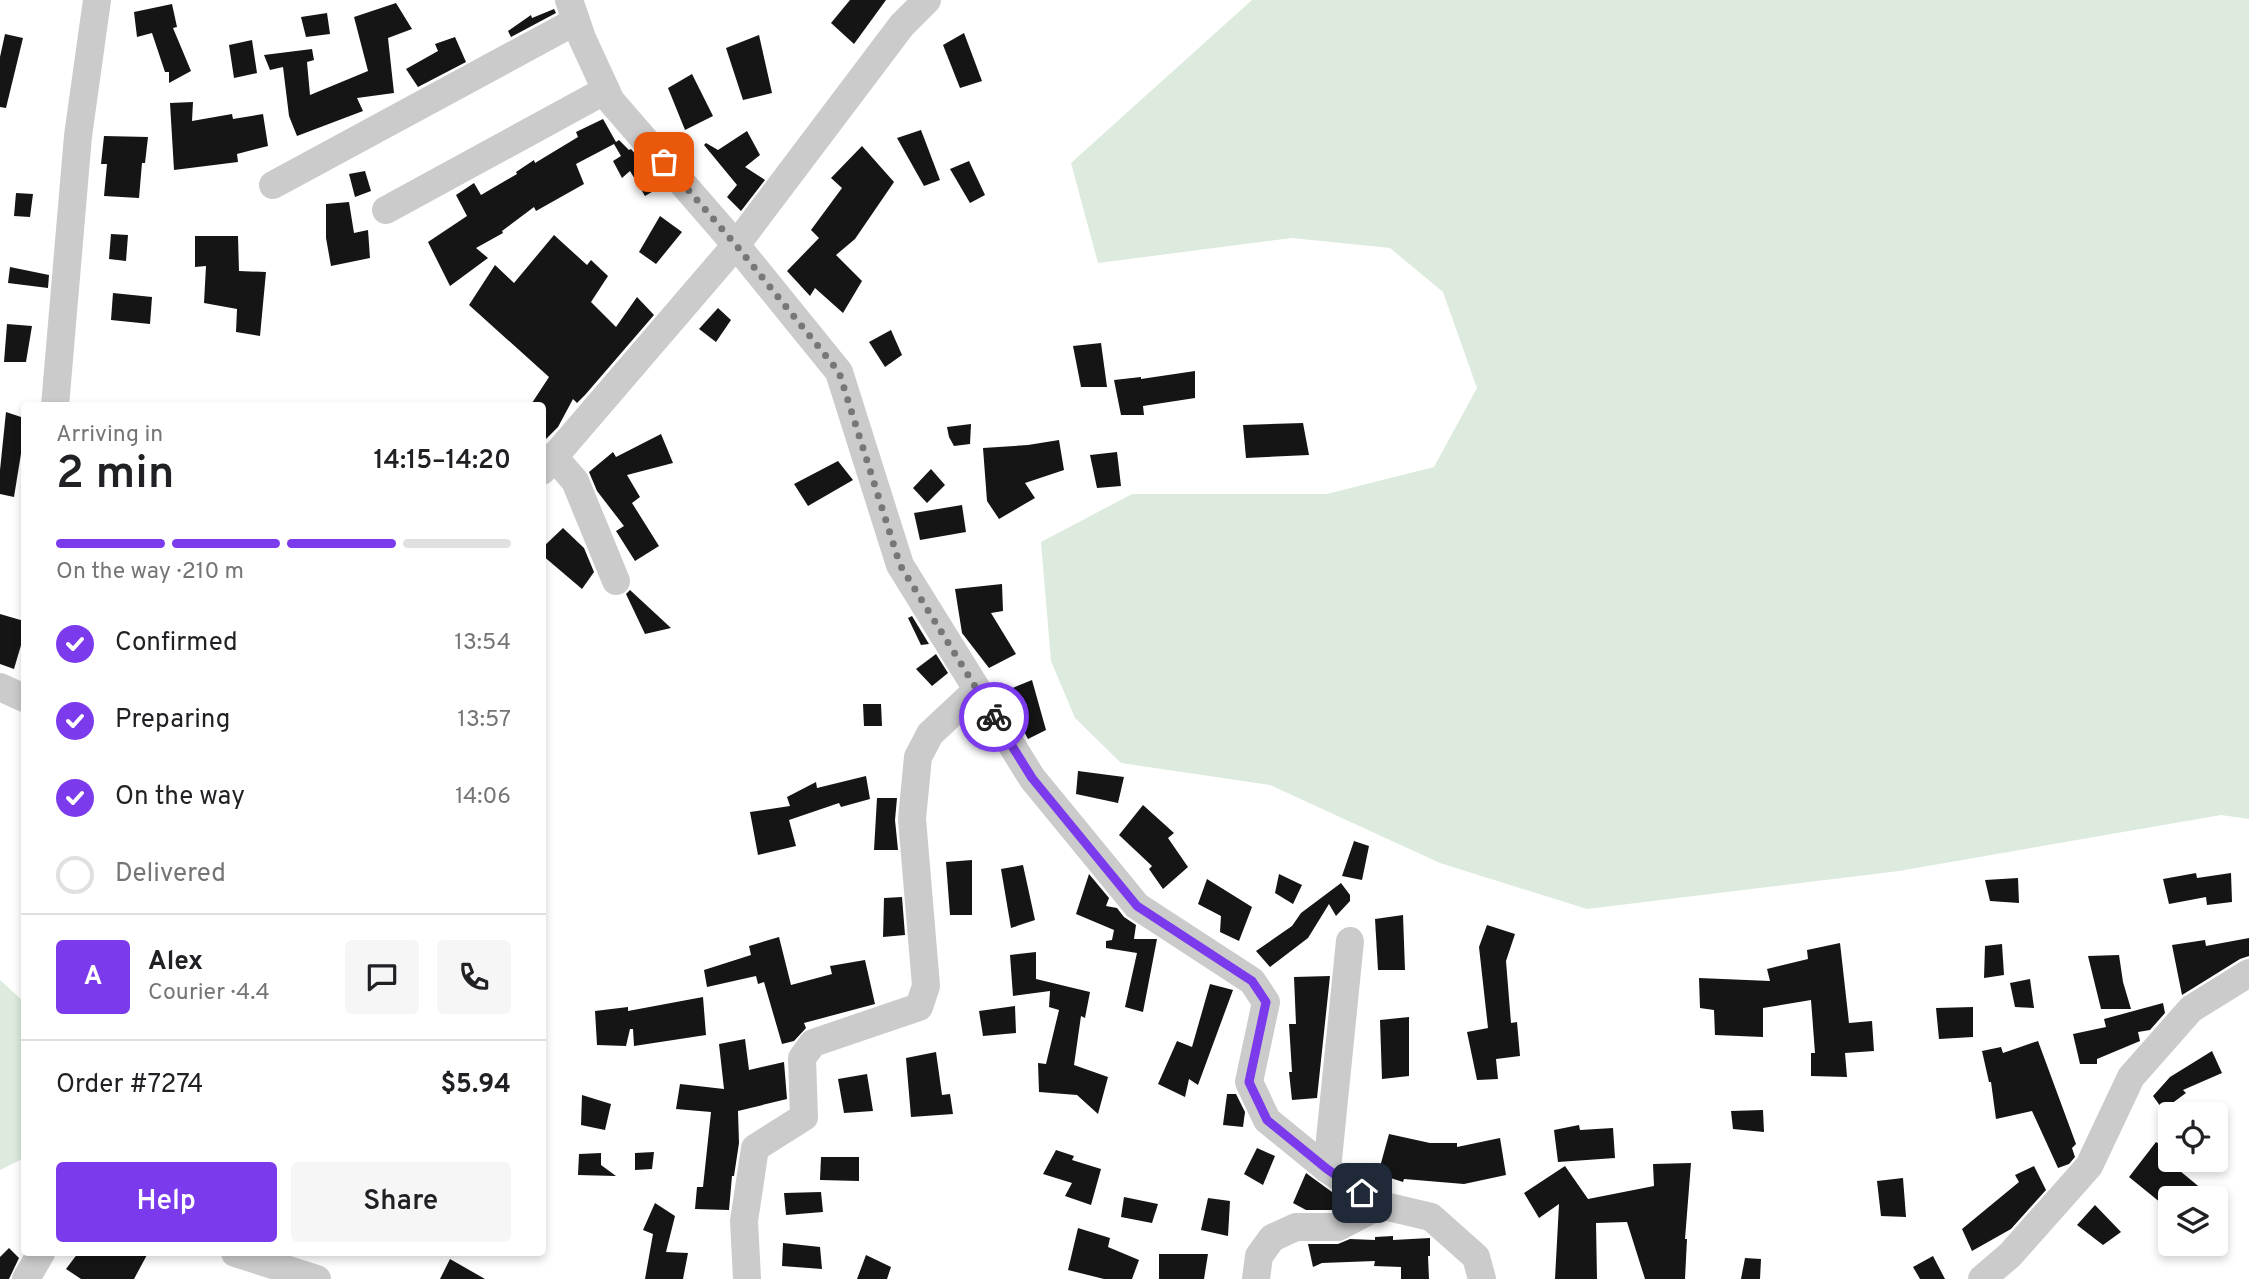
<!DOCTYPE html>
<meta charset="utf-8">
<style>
body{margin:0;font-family:Overpass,sans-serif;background:#f6f6f6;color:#202124;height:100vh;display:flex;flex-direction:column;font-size:26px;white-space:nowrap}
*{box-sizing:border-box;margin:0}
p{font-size:23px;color:#757577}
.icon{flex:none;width:38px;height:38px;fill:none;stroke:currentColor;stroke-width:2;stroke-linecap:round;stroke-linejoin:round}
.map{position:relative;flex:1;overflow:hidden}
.panel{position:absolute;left:21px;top:402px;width:525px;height:854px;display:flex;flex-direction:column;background:#fff;border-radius:7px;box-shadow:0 4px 10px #0003}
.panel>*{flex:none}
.tools{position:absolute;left:2158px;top:1102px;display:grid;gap:14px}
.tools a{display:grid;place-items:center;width:70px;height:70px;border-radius:7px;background:#fff;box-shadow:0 4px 10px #0003;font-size:35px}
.pin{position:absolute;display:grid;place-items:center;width:60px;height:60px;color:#fff;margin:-30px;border-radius:14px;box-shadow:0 4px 10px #0006}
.courier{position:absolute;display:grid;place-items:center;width:70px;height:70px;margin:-35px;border:5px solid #7c3aed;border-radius:50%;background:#fff;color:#222;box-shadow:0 2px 9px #0007}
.summary em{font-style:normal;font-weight:600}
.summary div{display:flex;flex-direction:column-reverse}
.summary{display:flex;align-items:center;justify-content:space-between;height:119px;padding:0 35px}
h1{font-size:46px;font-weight:600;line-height:52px}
.bar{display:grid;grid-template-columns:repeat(4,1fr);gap:10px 7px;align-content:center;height:84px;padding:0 35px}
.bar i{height:9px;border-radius:5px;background:#e0e0e0}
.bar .on{background:#7c3aed}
.bar p{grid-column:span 4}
.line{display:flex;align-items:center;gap:18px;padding:0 35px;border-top:2px solid #e0e0e0}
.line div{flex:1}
.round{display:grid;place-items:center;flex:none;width:74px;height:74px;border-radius:7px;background:#f6f6f6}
ol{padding:0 35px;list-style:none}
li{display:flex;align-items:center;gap:21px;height:77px}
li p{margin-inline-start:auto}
li .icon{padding:7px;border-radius:50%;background:#7c3aed;color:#fff;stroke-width:4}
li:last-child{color:#757577}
li i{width:38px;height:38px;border:4px solid #e0e0e0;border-radius:50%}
.action{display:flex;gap:14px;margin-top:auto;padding:14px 35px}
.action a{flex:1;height:80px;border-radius:7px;background:#7c3aed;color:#fff;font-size:28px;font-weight:600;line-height:80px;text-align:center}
.action a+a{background:#f6f6f6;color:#202124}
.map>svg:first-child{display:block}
</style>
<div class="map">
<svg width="2249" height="1279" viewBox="0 0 2249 1279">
<rect width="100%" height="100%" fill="#fff"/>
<!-- green -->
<g fill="#dcebdd">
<polygon points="1252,0 2249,0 2249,819 2221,815 1899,871 1587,909 1440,863 1270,785 1121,763 1075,718 1051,661 1041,542 1132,494 1327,494 1434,467 1477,388 1443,292 1390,248 1292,238 1098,263 1071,163"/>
<polygon points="0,980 24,1002 24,1158 0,1170"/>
</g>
<!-- building -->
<g fill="#151515">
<polygon points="850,0 886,0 854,44 831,23"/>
<polygon points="396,3 412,29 388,38 394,93 357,98 363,111 297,136 289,116 283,67 270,70 264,55 312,49 314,60 307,62 310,95 368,71 354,17"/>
<polygon points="172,4 177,27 173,28 191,71 169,83 169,72 165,72 152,33 137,37 134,12"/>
<polygon points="554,9 556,13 511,37 508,31 531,15 532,18"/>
<polygon points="327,13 330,34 306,37 301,17"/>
<polygon points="964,33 982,81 960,88 943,45"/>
<polygon points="5,34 23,38 6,108 0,107 0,57"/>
<polygon points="759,35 772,93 743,100 726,48"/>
<polygon points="455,37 466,62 418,87 406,69 438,51 435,44"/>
<polygon points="252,40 257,73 234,78 229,45"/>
<polygon points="692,74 713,116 685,130 668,88"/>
<polygon points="193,102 192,121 232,114 233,119 263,114 268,146 237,154 238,162 174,170 170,103"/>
<polygon points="603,119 616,142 619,140 629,150 631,149 662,186 645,196 630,171 622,178 613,161 621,156 614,144 576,164 584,184 536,211 534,207 502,231 503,233 476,248 488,258 450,286 428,242 467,216 456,195 474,183 481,195 517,174 516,172 534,160 535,163 578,137 576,132"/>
<polygon points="921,130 940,180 924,186 897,138"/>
<polygon points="747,131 760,155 745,167 765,180 741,211 727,197 737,185 704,145 706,143 718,150"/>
<polygon points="104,136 148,137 145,163 142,163 139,198 104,196 107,164 101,164"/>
<polygon points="862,146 894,182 855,239 836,255 862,281 843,313 815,288 810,296 787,271 819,238 811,230 842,188 831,178"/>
<polygon points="969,161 985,195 970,203 950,169"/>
<polygon points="365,171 371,191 355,197 349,174"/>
<polygon points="16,193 33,194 30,217 14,216"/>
<polygon points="349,202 354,233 368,230 370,258 331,266 326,238 326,204"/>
<polygon points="660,216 682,232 656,264 639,252"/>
<polygon points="111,234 128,235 126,261 109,259"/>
<polygon points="554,235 587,265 591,260 608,276 591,302 616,327 637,297 654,315 585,395 577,403 573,399 558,427 542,443 542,406 530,406 549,377 469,305 495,265 514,283"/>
<polygon points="195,236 238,236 239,271 266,272 260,336 236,332 237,309 204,303 206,266 195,267"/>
<polygon points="10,267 49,275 48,288 8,283"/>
<polygon points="113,293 152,297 150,324 111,320"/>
<polygon points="718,308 731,320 716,342 699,329"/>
<polygon points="7,324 32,326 26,362 4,362"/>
<polygon points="891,330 902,355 885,367 869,342"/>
<polygon points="1101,343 1107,387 1081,387 1073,346"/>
<polygon points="1195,371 1195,398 1143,406 1144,415 1121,415 1114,380 1141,377 1141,379"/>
<polygon points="6,412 24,418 24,435 14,497 0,494 0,470"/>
<polygon points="1303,423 1309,455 1246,458 1243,425"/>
<polygon points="971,424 970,444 954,446 949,437 947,427"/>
<polygon points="661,434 673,463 627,475 640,497 632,503 659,546 635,561 616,531 624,526 597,491 589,472 613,452 616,457"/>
<polygon points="1059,440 1064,470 1025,483 1035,498 999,519 987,501 983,448 1028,445"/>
<polygon points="1117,452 1121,486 1097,488 1090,455"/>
<polygon points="838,461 853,480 808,506 794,484"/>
<polygon points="931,469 945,485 927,503 913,488"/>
<polygon points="962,505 966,532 920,540 914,513"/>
<polygon points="563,528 584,548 594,572 582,589 542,555 542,548"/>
<polygon points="1002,584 1003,611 991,613 1016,654 989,668 962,633 955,589"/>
<polygon points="630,590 671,628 645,634 626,594"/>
<polygon points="0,614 24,621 24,635 14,669 0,664"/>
<polygon points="912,616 929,644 921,645 908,618"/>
<polygon points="936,654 948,673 932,686 916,669"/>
<polygon points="1032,680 1046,730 1028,739 1003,692"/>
<polygon points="863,704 881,704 882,726 864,726"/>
<polygon points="1078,771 1124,777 1118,803 1076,794"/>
<polygon points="866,776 870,799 841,807 839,803 789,820 796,846 758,855 750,812 790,806 787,797 816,782 817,788"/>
<polygon points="877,798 897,798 895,820 898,850 874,850"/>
<polygon points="1143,805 1174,833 1168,838 1188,867 1163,889 1149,869 1152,866 1119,835"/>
<polygon points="1354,841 1369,846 1362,880 1342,876"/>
<polygon points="972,860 972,915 950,915 946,862"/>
<polygon points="1023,865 1035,920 1011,928 1001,869"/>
<polygon points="2196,873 2197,878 2231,873 2232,902 2207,905 2206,897 2169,904 2163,879"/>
<polygon points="1089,874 1109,898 1106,906 1117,908 1124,917 1136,925 1134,939 1157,939 1143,1012 1125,1007 1137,953 1106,948 1106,941 1112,940 1114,930 1076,914"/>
<polygon points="1279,874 1302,885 1293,904 1275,893"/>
<polygon points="2018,878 2019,903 1990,901 1985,880"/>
<polygon points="1207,879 1252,907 1239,941 1220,932 1221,916 1198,904"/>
<polygon points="1341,883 1350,895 1350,901 1336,916 1329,904 1308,938 1270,967 1256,951 1292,926 1301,913"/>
<polygon points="902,897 905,935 883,937 884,898"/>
<polygon points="1403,915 1405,970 1378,970 1375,919"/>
<polygon points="1487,925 1515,934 1506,961 1511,1023 1517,1022 1520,1056 1496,1059 1498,1079 1477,1080 1467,1032 1488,1028 1479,947"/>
<polygon points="779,937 791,985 832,974 830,966 865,960 875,1004 804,1023 806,1028 794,1041 782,1044 764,982 758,984 756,976 707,987 704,970 751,955 749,946"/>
<polygon points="2249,938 2249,956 2240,959 2182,995 2172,945 2205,940 2206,946"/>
<polygon points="1840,943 1849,1023 1872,1021 1874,1051 1845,1053 1847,1077 1811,1076 1811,1053 1815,1053 1811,1000 1763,1008 1763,1037 1715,1035 1714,1010 1700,1008 1699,978 1770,981 1767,969 1808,959 1807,950"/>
<polygon points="2002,944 2004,975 1984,978 1985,946"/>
<polygon points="1036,952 1036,979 1090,992 1085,1018 1081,1016 1074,1065 1108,1077 1098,1114 1077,1095 1039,1092 1038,1063 1046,1064 1059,1010 1049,1007 1050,991 1013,996 1010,955"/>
<polygon points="2119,955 2123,982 2131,1009 2101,1009 2088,956"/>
<polygon points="1330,976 1317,1098 1292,1100 1289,1072 1292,1072 1289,1024 1296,1024 1294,977"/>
<polygon points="2030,979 2034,1008 2015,1007 2010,983"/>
<polygon points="1210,984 1233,990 1198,1085 1189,1079 1185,1097 1158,1084 1177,1041 1192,1047"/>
<polygon points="703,997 706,1035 634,1046 633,1029 630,1029 626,1046 597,1045 595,1011 628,1007 628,1011"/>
<polygon points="2163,1003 2165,1013 2150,1030 2138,1032 2140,1041 2097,1059 2097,1064 2080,1064 2073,1034 2106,1027 2104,1019"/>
<polygon points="1015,1006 1016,1033 983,1036 979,1011"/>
<polygon points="1973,1007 1973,1037 1939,1039 1936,1008"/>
<polygon points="1409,1017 1409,1076 1382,1079 1380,1020"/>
<polygon points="745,1039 749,1070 784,1062 787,1099 738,1111 739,1143 734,1176 732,1176 729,1210 695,1209 697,1187 703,1187 711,1112 676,1109 680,1084 724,1089 719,1044"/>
<polygon points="2038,1041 2076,1144 2072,1148 2075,1157 2069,1164 2058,1168 2032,1111 1996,1119 1991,1082 1989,1082 1982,1051 2001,1047 2003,1053"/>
<polygon points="2212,1051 2222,1073 2183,1090 2186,1093 2163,1110 2153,1096 2170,1077"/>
<polygon points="936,1052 942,1095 950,1094 953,1114 911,1117 906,1058"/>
<polygon points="867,1074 873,1111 844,1113 838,1079"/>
<polygon points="1227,1094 1236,1094 1245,1112 1243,1127 1223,1125"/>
<polygon points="582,1095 611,1104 605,1130 581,1125"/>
<polygon points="1763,1110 1764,1132 1733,1129 1731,1111"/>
<polygon points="1579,1125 1580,1130 1613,1128 1615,1158 1558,1162 1554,1130"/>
<polygon points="1389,1134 1430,1143 1457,1143 1457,1147 1500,1138 1506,1175 1464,1184 1404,1179 1403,1182 1378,1174"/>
<polygon points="2156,1142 2170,1151 2170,1160 2186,1160 2180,1171 2214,1199 2163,1199 2161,1203 2129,1177"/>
<polygon points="1257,1148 1275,1156 1263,1185 1244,1174"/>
<polygon points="1056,1150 1074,1156 1072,1160 1101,1169 1091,1205 1065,1196 1072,1183 1043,1174"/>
<polygon points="654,1152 652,1169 635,1170 635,1153"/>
<polygon points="601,1153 601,1165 616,1176 578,1175 579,1154"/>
<polygon points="821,1157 859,1157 859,1181 820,1180"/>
<polygon points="1691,1163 1685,1239 1687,1239 1685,1279 1645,1279 1627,1222 1596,1223 1597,1279 1555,1279 1559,1204 1539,1218 1524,1193 1565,1166 1588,1199 1654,1186 1653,1164"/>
<polygon points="2034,1166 2046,1190 2011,1229 1972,1251 1962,1229 2019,1182 2015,1175"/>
<polygon points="1306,1173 1347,1203 1347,1204 1334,1210 1306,1210 1293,1203"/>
<polygon points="1903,1178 1906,1217 1881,1216 1877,1181"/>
<polygon points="821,1192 823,1212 786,1215 784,1193"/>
<polygon points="1124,1197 1158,1204 1152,1223 1121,1217"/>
<polygon points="1208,1198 1230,1201 1228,1236 1201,1230"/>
<polygon points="655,1203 675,1216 666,1252 688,1253 683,1279 645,1279 653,1234 643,1230"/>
<polygon points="2095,1205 2121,1232 2103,1245 2077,1225"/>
<polygon points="1078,1228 1110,1238 1108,1247 1139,1260 1132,1279 1104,1279 1068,1270"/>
<polygon points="1393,1236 1393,1240 1430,1238 1430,1256 1428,1256 1429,1279 1401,1279 1401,1267 1374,1266 1375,1261 1322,1263 1313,1267 1308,1244 1338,1244 1350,1239 1375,1240 1375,1237"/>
<polygon points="783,1243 820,1247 822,1269 782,1266"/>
<polygon points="9,1248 19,1258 9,1279 0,1279 0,1257"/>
<polygon points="78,1253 148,1253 134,1279 81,1279 66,1269"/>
<polygon points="1159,1254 1208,1254 1204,1279 1159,1279"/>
<polygon points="866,1255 891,1267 887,1279 857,1279"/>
<polygon points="1933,1256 1945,1279 1920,1279 1913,1267"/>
<polygon points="1745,1258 1761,1259 1760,1279 1741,1279"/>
<polygon points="450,1259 485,1279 440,1279"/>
</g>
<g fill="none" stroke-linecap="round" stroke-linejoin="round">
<!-- minor -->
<g stroke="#cbcbcb" stroke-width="28">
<polyline points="569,0 582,38 611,101 736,245 839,372 900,565 1032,778 1137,906 1252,981 1266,1002 1249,1082 1267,1120 1327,1169 1380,1205 1431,1217 1476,1257 1482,1279"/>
<polyline points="273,185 576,21"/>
<polyline points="386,210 606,90"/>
<polyline points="55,406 78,136 97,0"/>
<polyline points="553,456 575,481 616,581"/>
<polyline points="542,471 736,245 902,25 927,0"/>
<polyline points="0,687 24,698"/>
<polyline points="1327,1169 1350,941"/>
<polyline points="235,1253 317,1279"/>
<polyline points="26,1279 41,1253"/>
<polyline points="747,1279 744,1221 755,1148 804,1117 802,1058 813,1043 919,1007 926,986 912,819 918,757 930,734 977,690"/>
<polyline points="1256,1279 1259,1256 1272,1238 1296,1227 1338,1227 1380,1205"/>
<polyline points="1982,1279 2010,1255 2089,1166 2131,1077 2191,1009 2249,973"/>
</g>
</g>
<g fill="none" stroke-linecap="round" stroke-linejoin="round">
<!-- done -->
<polyline stroke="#777" stroke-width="7" stroke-dasharray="0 12.6" points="664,162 736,245 839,372 900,565 994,717"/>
<!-- route -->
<polyline stroke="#7c3aed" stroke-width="9" points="994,717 1032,778 1137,906 1252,981 1266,1002 1249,1082 1267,1120 1327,1169 1362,1193"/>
</g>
</svg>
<div class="tools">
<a><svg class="icon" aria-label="locate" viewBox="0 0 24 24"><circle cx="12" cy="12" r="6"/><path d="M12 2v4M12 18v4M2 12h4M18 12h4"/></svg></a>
<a><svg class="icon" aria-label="layers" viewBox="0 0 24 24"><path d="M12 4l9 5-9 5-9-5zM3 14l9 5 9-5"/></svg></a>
</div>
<div class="pin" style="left:664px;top:162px;background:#ea580c"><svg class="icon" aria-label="bag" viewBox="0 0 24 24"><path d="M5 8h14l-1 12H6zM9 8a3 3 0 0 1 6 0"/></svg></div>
<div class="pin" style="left:1362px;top:1193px;background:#1f2937"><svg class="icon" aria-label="home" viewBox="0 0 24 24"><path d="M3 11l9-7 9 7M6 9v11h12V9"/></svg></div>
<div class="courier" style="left:994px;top:717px"><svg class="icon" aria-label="bike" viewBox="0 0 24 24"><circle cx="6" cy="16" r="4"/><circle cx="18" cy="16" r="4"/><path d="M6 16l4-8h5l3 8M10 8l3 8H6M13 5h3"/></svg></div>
<section class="panel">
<div class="summary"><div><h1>2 min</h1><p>Arriving in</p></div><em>14:15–14:20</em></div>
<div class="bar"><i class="on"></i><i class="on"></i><i class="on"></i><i></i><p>On the way · 210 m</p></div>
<ol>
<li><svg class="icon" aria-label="check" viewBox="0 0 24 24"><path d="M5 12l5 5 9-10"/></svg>Confirmed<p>13:54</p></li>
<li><svg class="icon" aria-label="check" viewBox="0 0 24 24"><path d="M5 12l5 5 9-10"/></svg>Preparing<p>13:57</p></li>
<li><svg class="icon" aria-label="check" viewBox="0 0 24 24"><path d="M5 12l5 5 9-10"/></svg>On the way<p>14:06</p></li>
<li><i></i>Delivered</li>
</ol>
<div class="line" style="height:126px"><b class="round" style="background:#7c3aed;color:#fff">A</b><div><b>Alex</b><p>Courier · 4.4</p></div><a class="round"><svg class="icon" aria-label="chat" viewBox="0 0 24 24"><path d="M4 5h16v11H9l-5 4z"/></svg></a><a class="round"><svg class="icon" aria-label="phone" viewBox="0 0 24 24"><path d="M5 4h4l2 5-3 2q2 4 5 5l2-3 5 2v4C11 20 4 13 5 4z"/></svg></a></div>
<div class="line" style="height:91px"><div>Order #7274</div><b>$5.94</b></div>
<div class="action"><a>Help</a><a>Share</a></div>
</section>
</div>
